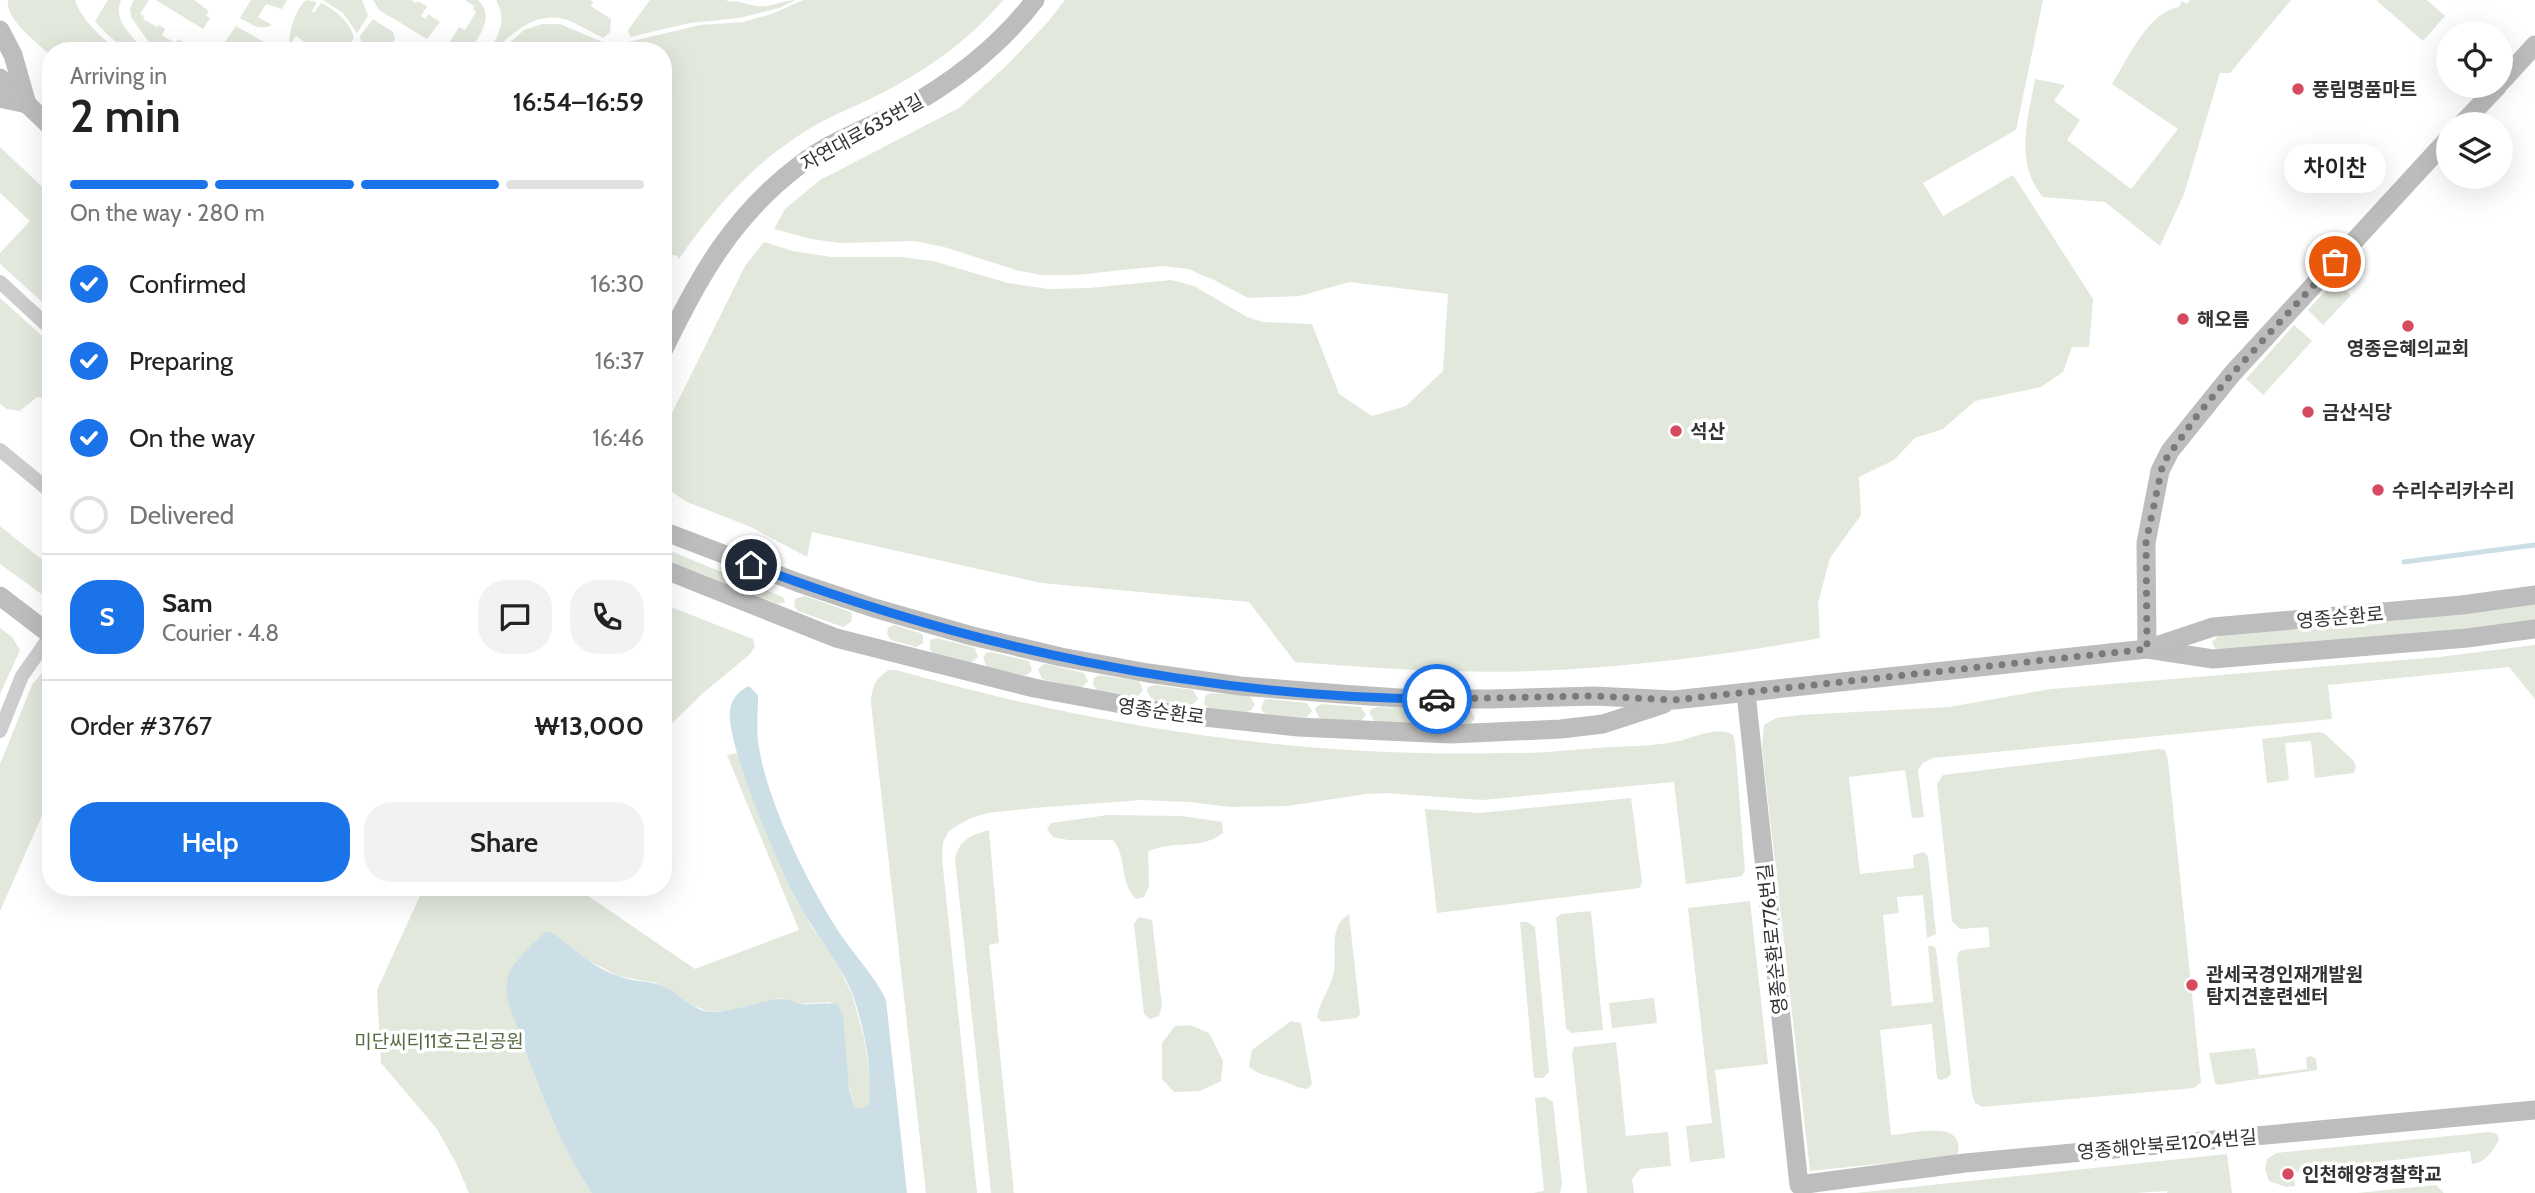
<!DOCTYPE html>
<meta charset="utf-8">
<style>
body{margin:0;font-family:Cabin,"Noto Sans KR",sans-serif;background:#f2f2f2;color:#222;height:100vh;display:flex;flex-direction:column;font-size:26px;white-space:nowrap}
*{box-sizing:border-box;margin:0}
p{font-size:23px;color:#767676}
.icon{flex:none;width:38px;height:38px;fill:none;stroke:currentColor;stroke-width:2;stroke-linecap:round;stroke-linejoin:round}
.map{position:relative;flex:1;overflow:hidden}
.drawer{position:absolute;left:42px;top:42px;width:630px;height:854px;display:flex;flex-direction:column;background:#fff;border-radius:28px;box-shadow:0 7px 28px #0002}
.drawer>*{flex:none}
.tools{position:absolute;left:2436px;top:21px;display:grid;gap:14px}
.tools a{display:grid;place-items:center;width:77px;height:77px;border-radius:50%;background:#fff;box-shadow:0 7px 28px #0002;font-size:35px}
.pin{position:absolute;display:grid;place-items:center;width:60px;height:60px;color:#fff;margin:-30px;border:4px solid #fff;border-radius:50%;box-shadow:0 2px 7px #0007}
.courier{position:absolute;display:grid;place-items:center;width:70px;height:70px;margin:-35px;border:5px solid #1a73e8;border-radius:50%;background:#fff;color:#222;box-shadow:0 2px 9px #0007}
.bubble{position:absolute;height:49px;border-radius:24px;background:#fff;box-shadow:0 7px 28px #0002;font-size:23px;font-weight:600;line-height:49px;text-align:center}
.summary em{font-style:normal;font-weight:600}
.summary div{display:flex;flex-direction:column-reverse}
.summary{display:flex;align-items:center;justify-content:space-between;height:119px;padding:0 28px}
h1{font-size:46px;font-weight:600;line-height:52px}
.bar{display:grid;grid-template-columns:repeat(4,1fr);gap:10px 7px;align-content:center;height:84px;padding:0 28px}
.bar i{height:9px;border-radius:5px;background:#e0e0e0}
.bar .selected{background:#1a73e8}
.bar p{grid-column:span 4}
.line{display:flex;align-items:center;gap:18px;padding:0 28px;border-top:2px solid #e0e0e0}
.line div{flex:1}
.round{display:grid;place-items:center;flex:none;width:74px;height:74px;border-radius:28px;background:#f2f2f2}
ol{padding:0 28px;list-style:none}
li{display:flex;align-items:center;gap:21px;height:77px}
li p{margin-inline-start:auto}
li .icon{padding:7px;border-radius:50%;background:#1a73e8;color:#fff;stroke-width:4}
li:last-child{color:#767676}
li i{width:38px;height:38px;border:4px solid #e0e0e0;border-radius:50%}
.primary-button{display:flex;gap:14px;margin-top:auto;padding:14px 28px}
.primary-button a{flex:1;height:80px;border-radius:28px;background:#1a73e8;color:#fff;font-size:28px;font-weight:600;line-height:80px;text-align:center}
.primary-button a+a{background:#f2f2f2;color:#222}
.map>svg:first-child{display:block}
</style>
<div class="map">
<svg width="2535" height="1193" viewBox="0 0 2535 1193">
<rect width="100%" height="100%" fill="#fff"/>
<!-- green -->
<g fill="#e3e8dd">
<path d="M8,0h67c7,21 27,38 44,51h-68v5c-14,-14 -46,-36 -43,-56z"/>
<path d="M108,0h13c-9,20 11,35 23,51 -22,0 -35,-14 -49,-30z"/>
<polygon points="134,0 149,0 140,14 144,16 143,19 157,27 159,25 165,29 162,35 175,43 178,39 183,42 177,51 155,51 131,17 130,8"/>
<polygon points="156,0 194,0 209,11 206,16 210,18 203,29"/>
<path d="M251,0h36l-5,9 -16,-5 -8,13 14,8c-12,6 -21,-1 -32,-7z"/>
<path d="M306,0l11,2 -5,9 2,2 7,-10c15,7 29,19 33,35l-8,13h-32l1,-2 -19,-13 -7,11c0,-16 5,-36 17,-47z"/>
<polygon points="323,0 362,0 368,16 357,33 343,13"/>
<polygon points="373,0 411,0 416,3 417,1 427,6 421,16 426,19 428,14 440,22 427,39 379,10"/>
<path d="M465,0h13c17,17 2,34 -8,51h-26l15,-24 6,3 11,-18 -3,-3 1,-3z"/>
<path d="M496,0h94l3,2 -2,4 20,13 -1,13 -7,6c-12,-6 -23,-13 -36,-18 -29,-10 -54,12 -73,31h-5c11,-19 18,-30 7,-51z"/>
<path d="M650,0h76l4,2c10,-2 16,3 27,4 13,2 25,-6 39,-6l-17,8 -39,10 -50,5 -60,14 -2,-7z"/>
<path d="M803,0h200c-33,40 -80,73 -127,96 -22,11 -46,20 -67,33 -58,36 -92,76 -131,131v-4l-15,-3v-202h-163l24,-21 18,-6h18l45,19h19l76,-18 43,-3 31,-9z"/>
<path d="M1065,0h978l-27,130 -93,53 20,33 70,-41 80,124 -4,48h-17l-9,25 -22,15 -66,14 -32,28 -28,9 -21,22 -35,17 2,38 -31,43 -12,45 2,35c-94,17 -189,29 -285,33 -80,3 -161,-3 -240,-9l-46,-60 -207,-19 -230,-51 -5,25 -56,-30 -64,-25 -15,-10 -9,-13v-48l82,-165 19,-24 29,9 38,6h70l32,4 75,22 40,6 41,-1 82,-8 23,6 53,31 16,5 49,2 27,70 33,22 34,-10 37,-35 5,-77 -99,-12 -49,14 -52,2 -34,-18 -26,-11 -26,-3 -87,9h-34l-25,-5 -72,-23 -29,-6 -75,2 -29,-4 -37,-10 11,-20 35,-29 139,-72 46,-41 42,-44z"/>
<path d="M2190,0h101l-61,73h-10l-36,121 -24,52 -55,-44 -62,-5c-29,-33 -15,-79 -8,-118l30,6 -11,16 26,19 -13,20 64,49 47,-60 -66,-45c15,-24 37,-73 67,-77l3,-6 5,3z"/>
<polygon points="2376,0 2427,0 2445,16 2423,41"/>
<polygon points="373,19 393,32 395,39 389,51 363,51 360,36"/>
<polygon points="236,26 268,44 272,51 229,51 222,46"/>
<polygon points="0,147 51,195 51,310 0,264 0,253 30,221 0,193"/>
<polygon points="2335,280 2351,295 2323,325 2308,310"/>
<polygon points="0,298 51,344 51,398 37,397 20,411 7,409 0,404"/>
<polygon points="2294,325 2312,341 2263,395 2246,379"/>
<polygon points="0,526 51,567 51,601 0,564"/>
<polygon points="663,548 783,597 785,602 778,604 663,559"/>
<polygon points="805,596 848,611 852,614 851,622 843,627 798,611 794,606 795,599"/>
<polygon points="2535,603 2535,621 2417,636 2216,650 2212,642 2219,635"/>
<polygon points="663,604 753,639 755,646 750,654 702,694 663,732"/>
<polygon points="894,625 920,633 923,635 923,643 916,647 891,640 887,634 888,628"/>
<polygon points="0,628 12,637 20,650 0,694"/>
<polygon points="937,638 975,648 978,657 972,662 967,663 933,653 930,650 930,640"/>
<path d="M2535,645v54l-26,-32 -181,18 4,34 -399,39 -10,5 -5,7 6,47 -12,1 -7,-48 -56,7 11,97 54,-6 -1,-13 11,-3 4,4 8,78 -9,4 -4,-43 -26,2 2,16 -16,2 9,91 41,-4 -5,-56h5l3,3 15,125 -4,4 -6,2 -4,-2 -5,-54 -52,6 11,105c20,-1 77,-18 66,21l-147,15 -48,-423 2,-23 12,-7 24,-3 149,-8 102,-18 388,-32z"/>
<polygon points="991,652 1029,661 1032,670 1027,675 1021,675 987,667 983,658 986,653"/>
<polygon points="1046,664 1084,673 1088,681 1082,687 1077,687 1042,679 1038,669 1042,665"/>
<path d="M889,670h7c170,48 346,79 522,83 34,1 67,0 101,0 30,0 60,-4 90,-6 24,-1 50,-1 74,-7 15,-4 36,-14 50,-5l2,7 10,129 -3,5 -6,1 -50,7 -12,-102 -192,18 -97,-7 -19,1 -78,12 -58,1 -40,-5 -49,-2 -107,8 -46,5 -17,5 -13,7 -9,6 -6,11 -1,16 35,335h-51l-55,-490c1,-16 4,-25 18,-33z"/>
<polygon points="51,671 51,795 0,911 0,764 32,685 41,674"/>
<polygon points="1100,675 1139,681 1143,690 1138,696 1133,696 1097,690 1093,685 1094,678"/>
<polygon points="1155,685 1193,690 1198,699 1192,705 1187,705 1152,700 1147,691 1148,687"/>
<polygon points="1211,693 1250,696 1255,705 1250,711 1245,712 1209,708 1204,704 1205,696"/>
<polygon points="1268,699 1307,703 1312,711 1307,717 1302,718 1266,714 1261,710 1264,700"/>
<polygon points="1322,704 1361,707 1366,715 1361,721 1320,719 1315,710 1316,707"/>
<polygon points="1377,707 1416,709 1421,717 1416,724 1375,722 1370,714 1370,710"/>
<polygon points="1431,709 1470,710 1475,718 1471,724 1430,725 1425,720 1425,713"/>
<polygon points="2319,732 2325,734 2353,760 2356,766 2354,773 2315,778 2311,741 2285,743 2289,780 2267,783 2262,739"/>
<polygon points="2159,749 2165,750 2168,760 2201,1082 2194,1088 1982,1107 1975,1103 1972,1094 1957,959 1958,953 1962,950 1990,947 1988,927 1960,929 1952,921 1937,784 1943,775"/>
<path d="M737,753l57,143 17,30 25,34 17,37 11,41 7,45 -2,21 -6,6 -9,-3 -24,-105 -33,2 -14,-6 -47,12 -26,2 -22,-8 -21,-16 -11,-5 -38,-7 -34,-18 -34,-27 -44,52c3,20 10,38 16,57 18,53 39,107 70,153h-123l-13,-30 -19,-34 -56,-66 -4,-73 47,-103h151l120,82 104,-39 -72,-175z"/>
<polygon points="1631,798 1642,882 1640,888 1437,913 1425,809 1479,813"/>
<path d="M1108,815l74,1 40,6 1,11c-22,18 -51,6 -75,19l1,34 -5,11 -8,2c-18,-19 -8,-41 -23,-59h-45l-15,-3 -6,-8 4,-6z"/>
<path d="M989,830l10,113 -10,2 25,248h-23l-36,-334c4,-19 16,-24 34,-29z"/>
<polygon points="1750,901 1768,1064 1715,1070 1725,1158 1690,1162 1686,1126 1712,1123 1688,908"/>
<polygon points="1591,911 1603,1030 1571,1033 1566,1028 1556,918 1561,914"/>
<path d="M1349,914l11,100 -3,4 -35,4 -5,-5c3,-17 15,-30 17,-47 2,-15 -2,-31 4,-44 2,-6 7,-8 11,-12z"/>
<polygon points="1139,917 1152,920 1162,1006 1159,1016 1150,1019 1144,1014 1134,924"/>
<polygon points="1520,922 1528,922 1535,927 1549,1072 1543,1078 1534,1078"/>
<polygon points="1654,998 1657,1023 1612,1028 1609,1003"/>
<path d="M1291,1021l10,2 11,61 -5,5c-11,-1 -17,-6 -27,-9 -14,-5 -19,-4 -31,-13l3,-17z"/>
<polygon points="1190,1025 1209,1033 1223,1061 1221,1081 1200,1091 1174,1092 1162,1079 1162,1043 1175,1026"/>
<polygon points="1616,1042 1626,1136 1668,1132 1671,1166 1640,1169 1632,1179 1634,1193 1587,1193 1572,1053 1574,1047"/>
<polygon points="2255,1048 2259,1075 2307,1069 2306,1058 2310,1056 2316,1059 2317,1070 2218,1085 2215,1083 2209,1053"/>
<polygon points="1545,1097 1553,1102 1562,1184 1560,1193 1533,1193 1544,1191 1535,1098"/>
<path d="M2490,1132l7,2 2,5c-5,11 -14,24 -27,25l-2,-13 -176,21 1,14 -9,1 -17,-6 -4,-12 2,-10 9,-6z"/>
<polygon points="2227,1154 2232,1193 2167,1193 2167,1191 2136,1193 1855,1193"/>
<polygon points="2436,1185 2444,1193 2358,1193"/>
</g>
<!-- water -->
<path fill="#ccdfe7" d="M749,686l9,9c0,18 -2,36 1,53 10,57 47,132 78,181 15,24 37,45 49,71l21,193h-315c-33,-49 -54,-106 -73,-161 -5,-16 -16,-36 -12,-52 3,-17 25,-34 36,-46l7,-3c22,16 42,36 68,45 15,6 32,4 47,11 16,8 27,24 47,25 24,0 46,-11 69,-13 8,-1 12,4 20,5 13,1 25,-3 37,1l5,11 6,72 5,19 9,2 6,-5c3,-35 -4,-72 -15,-106 -13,-37 -42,-66 -59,-101 -17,-33 -70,-155 -65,-187 2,-12 8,-19 19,-24z"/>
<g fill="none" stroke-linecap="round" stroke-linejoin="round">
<!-- stream -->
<polyline stroke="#ccdfe7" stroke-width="5" points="2404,562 2535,545"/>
<!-- street -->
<g stroke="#cdcdcd" stroke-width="14">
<polyline points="0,282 51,329"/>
<polyline points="0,450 51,492"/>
<polyline points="0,731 22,676 51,635"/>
</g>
<!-- secondary -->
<g stroke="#bdbdbd" stroke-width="19">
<polyline points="0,30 13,55 27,104 0,98"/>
<polyline points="0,78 51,127"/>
<polyline points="2501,82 2535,45"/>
<polyline points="2462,124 2498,86"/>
<polyline points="2448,139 2232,374 2170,451 2160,471 2146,543 2147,649 2213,659 2467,638 2535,629"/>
<path d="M663,351c36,-75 70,-136 138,-187 30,-23 66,-35 99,-53 50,-26 100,-65 135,-111"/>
<polyline points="663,531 799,583 874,608 972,636 1061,657 1148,673 1240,686 1341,694 1413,699 1490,699 1594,696 1674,700 2147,649 2213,627 2462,605 2535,595"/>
<polyline points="663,569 836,638 1034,688 1176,714 1298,727 1451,734 1561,729 1603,724 1664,704"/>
<polyline points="0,596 51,635"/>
<polyline points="1746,693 1799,1185 1965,1163 2535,1110"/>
</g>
</g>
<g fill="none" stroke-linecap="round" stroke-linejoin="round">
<!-- done -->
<polyline stroke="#7a7a7a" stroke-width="7" stroke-dasharray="0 12.6" points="1437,699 1594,696 1674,700 2147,649 2146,542 2163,463 2199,413 2232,374 2335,262"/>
<!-- route -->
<path stroke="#1a73e8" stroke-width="9" d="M751,565c215,82 455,133 686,134"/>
</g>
<!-- markers -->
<g fill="#d54a5e" stroke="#fff" stroke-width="2.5">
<circle cx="2298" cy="89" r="7"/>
<circle cx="2183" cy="319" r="7"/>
<circle cx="2408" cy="326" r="7"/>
<circle cx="2308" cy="412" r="7"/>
<circle cx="1676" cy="431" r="7"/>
<circle cx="2378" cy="490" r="7"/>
<circle cx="2192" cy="985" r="7"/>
<circle cx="2288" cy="1174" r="7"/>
</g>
<g text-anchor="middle" stroke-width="7" stroke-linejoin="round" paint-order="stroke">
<!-- poi labels -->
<g font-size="19" font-weight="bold" fill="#333" stroke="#fff" text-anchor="start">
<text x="2312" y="96">풍림명품마트</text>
<text x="2197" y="326">해오름</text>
<text x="2408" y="355" text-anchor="middle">영종은혜의교회</text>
<text x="2322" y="419">금산식당</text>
<text x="1690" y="438">석산</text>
<text x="2392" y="497">수리수리카수리</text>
<text x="2206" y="981">관세국경인재개발원<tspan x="2206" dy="22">탐지견훈련센터</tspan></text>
<text x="2302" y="1181">인천해양경찰학교</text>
</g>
<!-- street labels -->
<g font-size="19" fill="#333" stroke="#fff">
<text transform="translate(862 132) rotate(-29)" y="7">자연대로635번길</text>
<text transform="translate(2340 617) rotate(-5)" y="7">영종순환로</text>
<text transform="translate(1161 711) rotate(8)" y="7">영종순환로</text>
<text transform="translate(1772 939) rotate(-96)" y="7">영종순환로776번길</text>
<text transform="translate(2167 1144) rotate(-5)" y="7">영종해안북로1204번길</text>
</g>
<!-- park labels -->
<g font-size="19" fill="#596b44" stroke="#fff">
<text x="439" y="1048">미단씨티11호근린공원</text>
</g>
</g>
</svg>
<div class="tools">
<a><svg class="icon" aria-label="locate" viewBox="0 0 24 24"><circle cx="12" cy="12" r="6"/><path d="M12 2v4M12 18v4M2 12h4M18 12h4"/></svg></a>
<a><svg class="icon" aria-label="layers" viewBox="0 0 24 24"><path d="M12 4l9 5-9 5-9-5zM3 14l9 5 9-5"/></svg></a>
</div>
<div class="pin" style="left:2335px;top:262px;background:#ea580c"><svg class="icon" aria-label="bag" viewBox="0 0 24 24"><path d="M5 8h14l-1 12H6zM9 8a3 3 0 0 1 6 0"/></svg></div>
<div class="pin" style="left:751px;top:565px;background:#1f2937"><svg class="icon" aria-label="home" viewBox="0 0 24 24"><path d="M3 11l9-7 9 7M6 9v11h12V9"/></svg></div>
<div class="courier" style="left:1437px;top:699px"><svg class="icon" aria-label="car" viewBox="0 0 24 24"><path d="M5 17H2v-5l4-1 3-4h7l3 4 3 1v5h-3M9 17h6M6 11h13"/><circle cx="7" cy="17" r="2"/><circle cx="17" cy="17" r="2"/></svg></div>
<div class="bubble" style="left:2284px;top:144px;width:102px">차이찬</div>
<section class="drawer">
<div class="summary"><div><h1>2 min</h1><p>Arriving in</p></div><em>16:54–16:59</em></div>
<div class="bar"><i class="selected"></i><i class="selected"></i><i class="selected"></i><i></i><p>On the way · 280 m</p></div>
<ol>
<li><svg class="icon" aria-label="check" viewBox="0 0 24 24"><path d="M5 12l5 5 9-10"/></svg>Confirmed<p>16:30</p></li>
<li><svg class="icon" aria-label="check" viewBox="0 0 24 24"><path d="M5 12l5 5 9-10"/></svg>Preparing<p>16:37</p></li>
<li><svg class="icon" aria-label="check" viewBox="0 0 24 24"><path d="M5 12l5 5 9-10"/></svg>On the way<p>16:46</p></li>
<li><i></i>Delivered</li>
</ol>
<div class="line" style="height:126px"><b class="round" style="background:#1a73e8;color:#fff">S</b><div><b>Sam</b><p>Courier · 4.8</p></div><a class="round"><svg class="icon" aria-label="chat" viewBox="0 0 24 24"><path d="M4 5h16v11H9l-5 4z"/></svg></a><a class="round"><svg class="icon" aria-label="phone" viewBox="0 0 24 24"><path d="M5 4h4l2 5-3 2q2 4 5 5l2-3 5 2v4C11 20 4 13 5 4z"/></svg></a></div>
<div class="line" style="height:91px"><div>Order #3767</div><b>₩13,000</b></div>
<div class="primary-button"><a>Help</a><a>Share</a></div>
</section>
</div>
